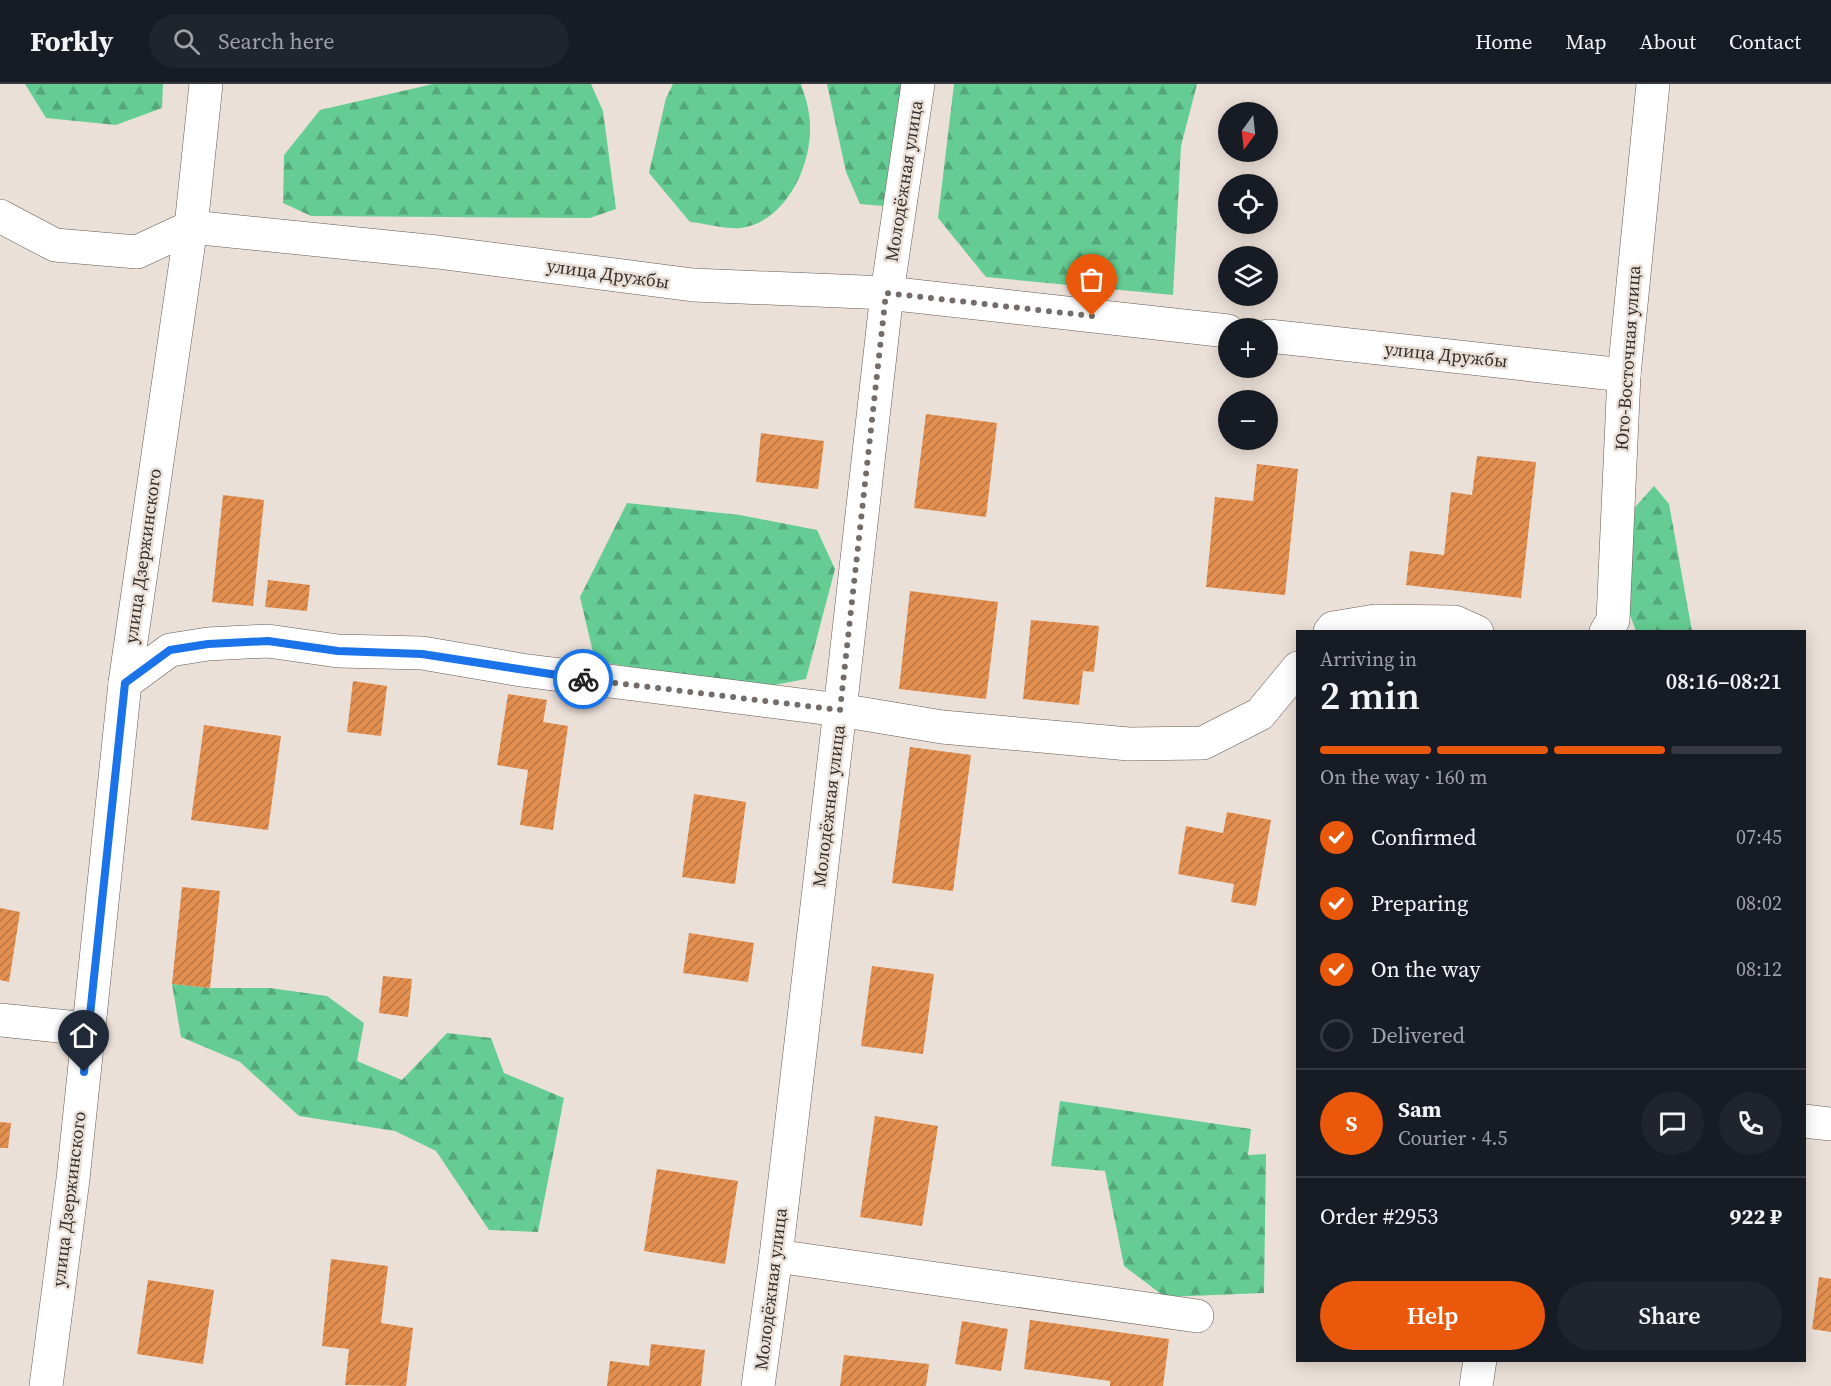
<!DOCTYPE html>
<meta charset="utf-8">
<style>
body{margin:0;font-family:"Source Serif 4",serif;background:#20242c;color:#f1f3f6;height:100vh;display:flex;flex-direction:column;font-size:22px;white-space:nowrap}
*{box-sizing:border-box;margin:0}
p{font-size:20px;color:#9ea1a6}
.icon{flex:none;width:33px;height:33px;fill:none;stroke:currentColor;stroke-width:2;stroke-linecap:round;stroke-linejoin:round}
.map{position:relative;flex:1;overflow:hidden}
.sheet{position:absolute;left:1296px;top:546px;width:510px;height:732px;display:flex;flex-direction:column;background:#171b24;border-radius:0px;box-shadow:0 3px 15px #0003}
.sheet>*{flex:none}
.needle{width:39px;rotate:195deg}
.tools{position:absolute;left:1218px;top:18px;display:grid;gap:12px}
.tools a{display:grid;place-items:center;width:60px;height:60px;border-radius:50%;background:#171b24;box-shadow:0 3px 15px #0003;font-size:30px}
.pin{position:absolute;display:grid;place-items:center;width:51px;height:51px;color:#fff;margin:-62px -26px;border-radius:50% 50% 50% 0;rotate:-45deg;box-shadow:0 0 6px #0007}
.pin .icon{rotate:45deg}
.courier{position:absolute;display:grid;place-items:center;width:60px;height:60px;margin:-30px;border:4px solid #1a73e8;border-radius:50%;background:#fff;color:#222;box-shadow:0 2px 8px #0007}
.overview em{font-style:normal;font-weight:600}
.overview div{display:flex;flex-direction:column-reverse}
.overview{display:flex;align-items:center;justify-content:space-between;height:102px;padding:0 24px}
h1{font-size:39px;font-weight:600;line-height:45px}
.bar{display:grid;grid-template-columns:repeat(4,1fr);gap:9px 6px;align-content:center;height:72px;padding:0 24px}
.bar i{height:8px;border-radius:4px;background:#363941}
.bar .selected{background:#ea580c}
.bar p{grid-column:span 4}
.line{display:flex;align-items:center;gap:15px;padding:0 24px;border-top:2px solid #363941}
.line div{flex:1}
.round{display:grid;place-items:center;flex:none;width:63px;height:63px;border-radius:32px;background:#20242c}
ol{padding:0 24px;list-style:none}
li{display:flex;align-items:center;gap:18px;height:66px}
li p{margin-inline-start:auto}
li .icon{padding:6px;border-radius:50%;background:#ea580c;color:#fff;stroke-width:4}
li:last-child{color:#9ea1a6}
li i{width:33px;height:33px;border:3px solid #363941;border-radius:50%}
.primary-button{display:flex;gap:12px;margin-top:auto;padding:12px 24px}
.primary-button a{flex:1;height:69px;border-radius:36px;background:#ea580c;color:#fff;font-size:24px;font-weight:600;line-height:69px;text-align:center}
.primary-button a+a{background:#20242c;color:#f1f3f6}
header{display:flex;align-items:center;gap:36px;box-sizing:border-box;height:84px;padding:0 30px;background:#171b24;border-bottom:2px solid #363941}
header strong{font-size:28px}
nav{display:flex;gap:33px;margin-inline-start:auto;font-size:21px}
.search{width:420px;height:54px;background:#20242c;display:flex;align-items:center;gap:15px;box-sizing:border-box;padding:0 21px;border-radius:33px;color:#9ea1a6;font-size:22px}
.map>svg:first-child{display:block}
</style>
<header>
<strong>Forkly</strong>
<div class="search"><svg class="icon" aria-label="search" viewBox="0 0 24 24"><circle cx="10" cy="10" r="6"/><path d="M15 15l6 6"/></svg>Search here</div>
<nav><a>Home</a><a>Map</a><a>About</a><a>Contact</a></nav>
</header>
<div class="map">
<svg width="1831" height="1302" viewBox="0 0 1831 1302">
<defs>
<pattern id="forest-firs" width="22" height="20" patternUnits="userSpaceOnUse" patternTransform="scale(1.5)"><rect width="22" height="20" fill="#65cd93"/><path d="M5 1l3.5 6h-7zM16 11l3.5 6h-7z" fill="#54a778"/></pattern>
<pattern id="building-hatch" width="6" height="6" patternUnits="userSpaceOnUse" patternTransform="scale(1.5)"><rect width="6" height="6" fill="#e38f50"/><path d="M-1 1l2-2M0 6l6-6M5 7l2-2" fill="none" stroke="#b97543"/></pattern>
</defs>
<rect width="100%" height="100%" fill="#ebe0d8"/>
<!-- forest -->
<g fill="url(#forest-firs)">
<polygon points="25,0 163,0 162,24 116,41 46,34"/>
<polygon points="433,0 591,0 603,27 616,125 590,134 311,132 283,119 284,71 320,26"/>
<path d="M673,0h128c4,12 9,27 9,41 2,40 -24,97 -69,103 -14,2 -37,-5 -51,-6l-41,-49 17,-75z"/>
<polygon points="827,0 901,0 883,122 860,120 846,88"/>
<polygon points="954,0 1197,0 1181,62 1173,211 986,193 938,134"/>
<polygon points="1654,402 1669,420 1692,547 1636,547 1627,523 1629,430"/>
<polygon points="627,419 740,431 817,446 835,485 806,595 758,604 595,577 580,513"/>
<polygon points="172,900 210,904 270,904 327,912 364,939 357,977 402,996 447,949 491,954 504,989 564,1014 538,1148 489,1146 436,1067 395,1047 299,1032 240,978 181,953"/>
<polygon points="1060,1017 1251,1045 1248,1071 1266,1070 1264,1209 1165,1213 1124,1182 1105,1087 1051,1082"/>
</g>
<!-- building -->
<g fill="url(#building-hatch)">
<polygon points="926,330 997,339 986,433 914,424"/>
<polygon points="761,349 824,357 818,405 756,398"/>
<polygon points="1477,372 1536,378 1521,514 1406,501 1410,467 1444,471 1451,408 1472,411"/>
<polygon points="1257,380 1298,385 1285,511 1206,503 1215,413 1253,417"/>
<polygon points="223,411 264,416 253,522 212,518"/>
<polygon points="268,496 310,501 307,527 265,523"/>
<polygon points="910,507 998,518 986,615 899,605"/>
<polygon points="1031,536 1099,542 1094,588 1083,587 1079,621 1023,615"/>
<polygon points="353,597 387,602 381,652 347,648"/>
<polygon points="508,610 547,616 543,638 568,642 553,746 520,741 528,686 497,681"/>
<polygon points="204,641 281,652 268,746 191,736"/>
<polygon points="910,663 971,671 953,807 892,799"/>
<polygon points="694,710 746,718 735,800 682,793"/>
<polygon points="1227,728 1271,736 1256,822 1231,818 1234,800 1178,790 1186,742 1223,749"/>
<polygon points="182,803 220,807 210,904 172,900"/>
<polygon points="0,824 20,828 9,898 0,896"/>
<polygon points="689,849 754,859 748,898 683,889"/>
<polygon points="872,882 934,890 923,970 861,962"/>
<polygon points="383,892 412,895 408,933 379,929"/>
<polygon points="875,1032 938,1042 922,1142 860,1133"/>
<polygon points="0,1038 11,1039 8,1064 0,1064"/>
<polygon points="657,1085 738,1097 725,1180 644,1167"/>
<polygon points="331,1175 388,1182 381,1239 413,1244 406,1302 345,1301 349,1265 322,1262"/>
<polygon points="1819,1193 1831,1195 1831,1248 1812,1245"/>
<polygon points="148,1196 214,1206 203,1280 137,1270"/>
<polygon points="1030,1236 1169,1255 1163,1302 1110,1302 1110,1297 1024,1285"/>
<polygon points="962,1237 1008,1245 1001,1287 955,1280"/>
<polygon points="651,1260 705,1266 701,1302 607,1302 610,1277 649,1282"/>
<polygon points="844,1271 929,1280 926,1302 840,1302"/>
</g>
<g fill="none" stroke-linecap="round" stroke-linejoin="round">
<!-- minor casing -->
<g stroke="#645a53" stroke-width="34">
<g id="minor">
<polyline points="0,132 55,161 137,168 191,143 437,168 693,201 887,209 1228,247"/>
<polyline points="1268,252 1624,291"/>
<polyline points="1330,548 1333,544 1375,537 1455,538 1477,548"/>
<polyline points="1606,548 1613,536 1624,291 1653,0"/>
<polyline points="125,599 170,566 208,560 268,557 338,567 422,569 521,586 840,626 942,643 1129,660 1203,659 1260,630 1298,584"/>
<polyline points="0,936 88,945"/>
<polyline points="1804,1037 1831,1040"/>
<polyline points="776,1172 1197,1232"/>
<polyline points="46,1302 73,1095 125,599 191,143 206,0"/>
<polyline points="758,1302 776,1172 840,626 887,209 918,0"/>
<polyline points="1476,1302 1480,1276"/>
</g>
</g>
<!-- minor -->
<use href="#minor" stroke="#fff" stroke-width="33"/>
</g>
<g fill="none" stroke-linecap="round" stroke-linejoin="round">
<!-- done -->
<polyline stroke="#736c68" stroke-width="6" stroke-dasharray="0 10.8" points="583,595 840,626 886,209 1092,232"/>
<!-- route -->
<polyline stroke="#1a73e8" stroke-width="8" points="84,988 125,599 170,566 208,560 268,557 338,567 422,570 583,595"/>
</g>
<g text-anchor="middle" stroke-width="5" stroke-linejoin="round" paint-order="stroke">
<!-- street labels -->
<g font-size="18" fill="#322e2b" stroke="#ebe0d8">
<text transform="translate(904 97) rotate(-81)" y="6">Молодёжная улица</text>
<text transform="translate(608 190) rotate(8)" y="6">улица Дружбы</text>
<text transform="translate(1446 271) rotate(6)" y="6">улица Дружбы</text>
<text transform="translate(1628 274) rotate(-86)" y="6">Юго-Восточная улица</text>
<text transform="translate(143 472) rotate(-82)" y="6">улица Дзержинского</text>
<text transform="translate(829 722) rotate(-83)" y="6">Молодёжная улица</text>
<text transform="translate(69 1115) rotate(-83)" y="6">улица Дзержинского</text>
<text transform="translate(771 1205) rotate(-83)" y="6">Молодёжная улица</text>
</g>
</g>
</svg>
<div class="tools">
<a><svg class="needle" viewBox="-14 -14 28 28"><path d="M0-13l5 13h-10z" fill="#e53935"/><path d="M0 13l5-13h-10z" fill="#9ea1a6"/></svg></a>
<a><svg class="icon" aria-label="locate" viewBox="0 0 24 24"><circle cx="12" cy="12" r="6"/><path d="M12 2v4M12 18v4M2 12h4M18 12h4"/></svg></a>
<a><svg class="icon" aria-label="layers" viewBox="0 0 24 24"><path d="M12 4l9 5-9 5-9-5zM3 14l9 5 9-5"/></svg></a>
<a>+</a>
<a>−</a>
</div>
<div class="pin" style="left:1092px;top:232px;background:#ea580c"><svg class="icon" aria-label="bag" viewBox="0 0 24 24"><path d="M5 8h14l-1 12H6zM9 8a3 3 0 0 1 6 0"/></svg></div>
<div class="pin" style="left:84px;top:988px;background:#1f2937"><svg class="icon" aria-label="home" viewBox="0 0 24 24"><path d="M3 11l9-7 9 7M6 9v11h12V9"/></svg></div>
<div class="courier" style="left:583px;top:595px"><svg class="icon" aria-label="bike" viewBox="0 0 24 24"><circle cx="6" cy="16" r="4"/><circle cx="18" cy="16" r="4"/><path d="M6 16l4-8h5l3 8M10 8l3 8H6M13 5h3"/></svg></div>
<section class="sheet">
<div class="overview"><div><h1>2 min</h1><p>Arriving in</p></div><em>08:16–08:21</em></div>
<div class="bar"><i class="selected"></i><i class="selected"></i><i class="selected"></i><i></i><p>On the way · 160 m</p></div>
<ol>
<li><svg class="icon" aria-label="check" viewBox="0 0 24 24"><path d="M5 12l5 5 9-10"/></svg>Confirmed<p>07:45</p></li>
<li><svg class="icon" aria-label="check" viewBox="0 0 24 24"><path d="M5 12l5 5 9-10"/></svg>Preparing<p>08:02</p></li>
<li><svg class="icon" aria-label="check" viewBox="0 0 24 24"><path d="M5 12l5 5 9-10"/></svg>On the way<p>08:12</p></li>
<li><i></i>Delivered</li>
</ol>
<div class="line" style="height:108px"><b class="round" style="background:#ea580c;color:#fff">S</b><div><b>Sam</b><p>Courier · 4.5</p></div><a class="round"><svg class="icon" aria-label="chat" viewBox="0 0 24 24"><path d="M4 5h16v11H9l-5 4z"/></svg></a><a class="round"><svg class="icon" aria-label="phone" viewBox="0 0 24 24"><path d="M5 4h4l2 5-3 2q2 4 5 5l2-3 5 2v4C11 20 4 13 5 4z"/></svg></a></div>
<div class="line" style="height:78px"><div>Order #2953</div><b>922 ₽</b></div>
<div class="primary-button"><a>Help</a><a>Share</a></div>
</section>
</div>
